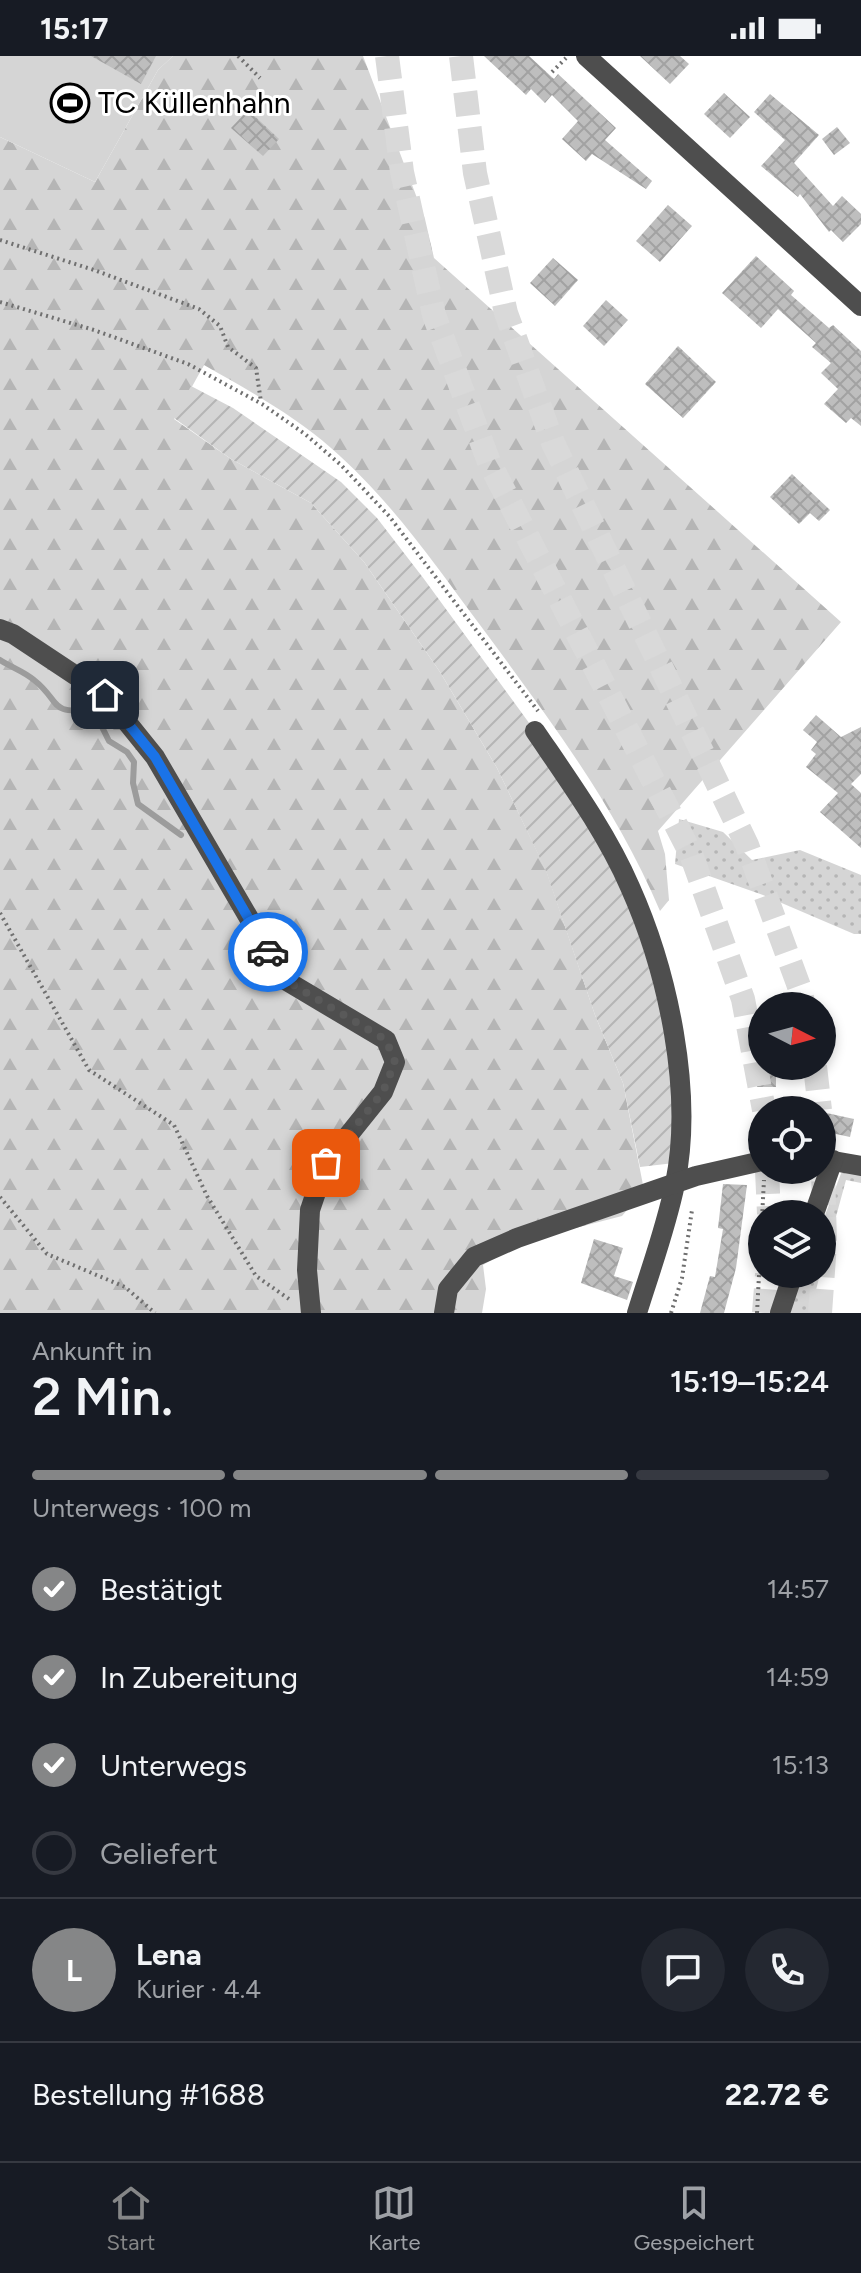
<!DOCTYPE html>
<html lang="de">
<meta charset="utf-8">
<style>
body{margin:0;font-family:Figtree,sans-serif;background:#242831;color:#f1f3f6;height:100vh;display:flex;flex-direction:column;font-size:30px;white-space:nowrap}
*{box-sizing:border-box;margin:0}
p{font-size:26px;color:#9ea1a6}
.icon{flex:none;width:44px;height:44px;fill:none;stroke:currentColor;stroke-width:2;stroke-linecap:round;stroke-linejoin:round}
.map{position:relative;height:1257px;overflow:hidden}
.details{display:flex;flex-direction:column;background:#171b24;flex:1}
.details>*{flex:none}
.needle{width:52px;rotate:96deg}
.controls{position:absolute;left:748px;top:936px;display:grid;gap:16px}
.controls a{display:grid;place-items:center;width:88px;height:88px;border-radius:50%;background:#171b24;box-shadow:0 4px 12px #0003;font-size:40px}
.pin{position:absolute;display:grid;place-items:center;width:68px;height:68px;color:#fff;margin:-34px;border-radius:16px;box-shadow:0 4px 12px #0006}
.courier{position:absolute;display:grid;place-items:center;width:80px;height:80px;margin:-40px;border:6px solid #1a73e8;border-radius:50%;background:#fff;color:#222;box-shadow:0 2px 10px #0007}
.summary em{font-style:normal;font-weight:600}
.summary div{display:flex;flex-direction:column-reverse}
.summary{display:flex;align-items:center;justify-content:space-between;height:136px;padding:0 32px}
h1{font-size:52px;font-weight:600;line-height:60px}
.bar{display:grid;grid-template-columns:repeat(4,1fr);gap:12px 8px;align-content:center;height:96px;padding:0 32px}
.bar i{height:10px;border-radius:6px;background:#363941}
.bar .active{background:#858687}
.bar p{grid-column:span 4}
.line{display:flex;align-items:center;gap:20px;padding:0 32px;border-top:2px solid #363941}
.line div{flex:1}
.round{display:grid;place-items:center;flex:none;width:84px;height:84px;border-radius:42px;background:#242831}
ol{padding:0 32px;list-style:none}
li{display:flex;align-items:center;gap:24px;height:88px}
li p{margin-inline-start:auto}
li .icon{padding:8px;border-radius:50%;background:#858687;color:#fff;stroke-width:4}
li:last-child{color:#9ea1a6}
li i{width:44px;height:44px;border:4px solid #363941;border-radius:50%}
.status{display:flex;justify-content:space-between;align-items:center;height:56px;padding:0 40px;background:#171b24;direction:ltr}
.status svg{height:22px;fill:currentColor}
.tab-bar{display:flex;justify-content:space-around;align-items:center;height:112px;border-top:2px solid #363941;background:#171b24;font-size:22px;color:#9ea1a6}
.tab-bar a{display:grid;justify-items:center;gap:4px}
.tab-bar .active{color:#858687}
.map>svg:first-child{display:block}
</style>
<div class="status"><b>15:17</b><svg viewBox="0 0 49 12"><path d="M0 12V9h3v3zM5 12V6h3v6zM10 12V3h3v9zM15 12V0h3v12zM26 1h20v11H26zM47 4h2v5h-2z"/></svg></div>
<div class="map">
<svg width="861" height="1257" viewBox="0 0 861 1257">
<defs>
<pattern id="grass-dots" width="8" height="8" patternUnits="userSpaceOnUse" patternTransform="scale(2)"><rect width="8" height="8" fill="#d5d5d5"/><path d="M2 2h.1M6 6h.1" fill="none" stroke="#b5b5b5" stroke-width="1.8" stroke-linecap="round"/></pattern>
<pattern id="forest-firs" width="22" height="20" patternUnits="userSpaceOnUse" patternTransform="scale(2)"><rect width="22" height="20" fill="#d5d5d5"/><path d="M5 1l3.5 6h-7zM16 11l3.5 6h-7z" fill="#b5b5b5"/></pattern>
<pattern id="garden-furrows" width="10" height="10" patternUnits="userSpaceOnUse" patternTransform="scale(2)"><rect width="10" height="10" fill="#d5d5d5"/><path d="M-1 1l2-2M0 10L10 0M9 11l2-2" fill="none" stroke="#b5b5b5"/></pattern>
<pattern id="building-cross-hatch" width="8" height="8" patternUnits="userSpaceOnUse" patternTransform="scale(2)"><rect width="8" height="8" fill="#bebebe"/><path d="M0 0l8 8M0 8l8-8" fill="none" stroke="#a2a2a2"/></pattern>
</defs>
<rect width="100%" height="100%" fill="#fff"/>
<!-- grass -->
<g fill="url(#grass-dots)">
<polygon points="679,763 723,776 752,804 800,794 861,819 861,878 854,878 763,839 675,808"/>
<polygon points="842,1115 861,1118 861,1127 846,1124 822,1212 822,1167"/>
<polygon points="803,1218 820,1218 811,1254 830,1257 789,1257"/>
</g>
<!-- forest -->
<path fill="url(#forest-firs)" d="M173,0h190l62,163 9,39 407,364 -183,209 7,23 4,46 -9,11c-45,-106 -110,-191 -177,-282 -47,-63 -92,-129 -152,-181 -38,-33 -83,-58 -127,-83l-30,54 57,40 80,44 53,59 76,110 57,96 49,102 49,145 28,68 21,107 -22,26 -97,25 -42,24 3,24 -4,24h-482v-1176l95,45 63,-112z"/>
<!-- park -->
<polygon fill="#d5d5d5" points="0,0 173,0 158,14 95,126 0,81"/>
<!-- garden -->
<polygon fill="url(#garden-furrows)" points="191,330 233,352 341,426 377,462 424,523 532,671 582,755 629,849 669,971 674,1107 640,1111 623,1027 595,959 546,815 497,712 440,616 364,506 311,447 231,403 174,362"/>
<g fill="none" stroke-linecap="round" stroke-linejoin="round">
<!-- stream -->
<path stroke="#9c9c9c" stroke-width="6" d="M0,604c11,7 25,12 34,20 28,22 13,35 59,29l16,32 18,11 7,10 -1,21 5,21 43,31"/>
</g>
<!-- building -->
<g fill="url(#building-cross-hatch)">
<polygon points="91,0 156,0 141,28"/>
<polygon points="484,0 529,0 554,23 558,18 616,72 605,84 652,125 646,133 592,98 586,105 562,83 578,65 552,39 545,47 531,33 526,39"/>
<polygon points="640,0 680,0 689,8 670,28"/>
<polygon points="724,37 750,61 730,82 704,58"/>
<polygon points="770,38 819,79 794,107 833,150 842,140 861,158 861,168 843,186 831,174 829,176 800,138 798,141 761,110 785,84 754,56"/>
<polygon points="248,54 279,83 263,100 231,72"/>
<polygon points="837,71 850,87 834,99 822,83"/>
<polygon points="668,149 692,170 660,206 636,185"/>
<polygon points="756,200 794,235 791,239 829,272 833,269 861,295 861,370 851,362 846,367 824,348 838,333 821,317 831,307 812,291 816,287 778,253 761,272 722,237"/>
<polygon points="553,202 578,224 555,250 530,227"/>
<polygon points="606,244 628,264 604,290 583,270"/>
<polygon points="678,290 716,326 683,362 645,328"/>
<polygon points="792,418 830,454 819,465 810,457 799,468 770,441"/>
<polygon points="816,659 841,681 861,671 861,718 851,728 861,737 861,792 820,756 838,737 806,711 816,698 811,694 817,686 803,674"/>
<rect x="757" y="1010" width="19" height="21"/>
<polygon points="822,1056 854,1063 850,1081 822,1075"/>
<polygon points="723,1128 747,1129 736,1212 724,1257 700,1257 710,1220 715,1221 723,1173 718,1172"/>
<polygon points="594,1183 623,1192 614,1220 633,1226 627,1244 581,1227"/>
</g>
<g fill="none" stroke-linecap="round" stroke-linejoin="round">
<!-- highway-tunnel -->
<g stroke="#d9d9d9" stroke-width="24" stroke-dasharray="24 12" stroke-linecap="butt">
<polyline points="387,0 402,116 434,259 489,406 691,798 743,943 764,1054"/>
<polyline points="461,0 475,117 506,257 553,387 747,789 800,933 804,950"/>
<polyline points="815,1010 820,1054"/>
<polyline points="767,1114 769,1158"/>
<polyline points="764,1257 767,1218"/>
<polyline points="820,1257 825,1187 822,1078"/>
</g>
<!-- path -->
<g stroke="#707070" stroke-width="4" stroke-dasharray="2 4" stroke-linecap="butt">
<polyline points="238,0 260,22"/>
<polyline points="552,16 566,2"/>
<polyline points="0,184 94,214 199,253 220,270 228,291 256,312 261,346"/>
<polyline points="0,246 94,274 188,308 262,348 305,378 341,409 389,460 538,655"/>
<polyline points="0,857 89,1014 174,1069 207,1140 256,1220 289,1243"/>
<polyline points="0,1141 47,1198 125,1231 155,1257"/>
<polyline points="671,1257 682,1222 692,1154"/>
<polyline points="757,1257 764,1124"/>
</g>
<!-- minor -->
<g stroke="#4e4e4e" stroke-width="20">
<polyline points="586,0 861,250"/>
<polyline points="0,573 13,578 105,639 155,701 285,924 386,984 395,1006 383,1036 326,1107 310,1154 307,1214 311,1257"/>
<path d="M535,675c34,50 71,101 95,156 38,85 64,205 45,297 -9,44 -25,87 -38,129"/>
<polyline points="822,1103 861,1110"/>
<polyline points="814,1158 833,1104"/>
<polyline points="444,1257 448,1233 474,1201 517,1182 696,1120 762,1105"/>
<polyline points="780,1257 793,1218"/>
</g>
</g>
<g fill="none" stroke-linecap="round" stroke-linejoin="round">
<!-- done -->
<polyline stroke="#595959" stroke-width="8" stroke-dasharray="0 14.4" points="268,896 285,924 386,984 395,1006 383,1036 326,1107"/>
<!-- route -->
<polyline stroke="#1a73e8" stroke-width="10" points="105,639 155,701 268,896"/>
</g>
<!-- icons -->
<defs>
<g id="stadium-ring" transform="scale(2)"><circle r="9.5" fill="#fff" stroke="#000" stroke-width="1.5"/><path d="M0-5a6.5 5 0 1 0 0 10a6.5 5 0 1 0 0-10ZM-3.5-1.8h7v3.6h-7Z" fill="#000"/></g>
</defs>
<g fill-rule="evenodd">
<use href="#stadium-ring" x="70" y="47"/>
</g>
<g text-anchor="middle" stroke-width="6" stroke-linejoin="round" paint-order="stroke">
<!-- poi labels -->
<g font-size="30" fill="#000" stroke="#fff" text-anchor="start">
<text x="98" y="57">TC Küllenhahn</text>
</g>
</g>
</svg>
<div class="controls">
<a><svg class="needle" viewBox="-14 -14 28 28"><path d="M0-13l5 13h-10z" fill="#e53935"/><path d="M0 13l5-13h-10z" fill="#9ea1a6"/></svg></a>
<a><svg class="icon" aria-label="locate" viewBox="0 0 24 24"><circle cx="12" cy="12" r="6"/><path d="M12 2v4M12 18v4M2 12h4M18 12h4"/></svg></a>
<a><svg class="icon" aria-label="layers" viewBox="0 0 24 24"><path d="M12 4l9 5-9 5-9-5zM3 14l9 5 9-5"/></svg></a>
</div>
<div class="pin" style="left:326px;top:1107px;background:#ea580c"><svg class="icon" aria-label="bag" viewBox="0 0 24 24"><path d="M5 8h14l-1 12H6zM9 8a3 3 0 0 1 6 0"/></svg></div>
<div class="pin" style="left:105px;top:639px;background:#1f2937"><svg class="icon" aria-label="home" viewBox="0 0 24 24"><path d="M3 11l9-7 9 7M6 9v11h12V9"/></svg></div>
<div class="courier" style="left:268px;top:896px"><svg class="icon" aria-label="car" viewBox="0 0 24 24"><path d="M5 17H2v-5l4-1 3-4h7l3 4 3 1v5h-3M9 17h6M6 11h13"/><circle cx="7" cy="17" r="2"/><circle cx="17" cy="17" r="2"/></svg></div>
</div>
<section class="details">
<div class="summary"><div><h1>2 Min.</h1><p>Ankunft in</p></div><em>15:19–15:24</em></div>
<div class="bar"><i class="active"></i><i class="active"></i><i class="active"></i><i></i><p>Unterwegs · 100 m</p></div>
<ol>
<li><svg class="icon" aria-label="check" viewBox="0 0 24 24"><path d="M5 12l5 5 9-10"/></svg>Bestätigt<p>14:57</p></li>
<li><svg class="icon" aria-label="check" viewBox="0 0 24 24"><path d="M5 12l5 5 9-10"/></svg>In Zubereitung<p>14:59</p></li>
<li><svg class="icon" aria-label="check" viewBox="0 0 24 24"><path d="M5 12l5 5 9-10"/></svg>Unterwegs<p>15:13</p></li>
<li><i></i>Geliefert</li>
</ol>
<div class="line" style="height:144px"><b class="round" style="background:#858687;color:#fff">L</b><div><b>Lena</b><p>Kurier · 4.4</p></div><a class="round"><svg class="icon" aria-label="chat" viewBox="0 0 24 24"><path d="M4 5h16v11H9l-5 4z"/></svg></a><a class="round"><svg class="icon" aria-label="phone" viewBox="0 0 24 24"><path d="M5 4h4l2 5-3 2q2 4 5 5l2-3 5 2v4C11 20 4 13 5 4z"/></svg></a></div>
<div class="line" style="height:104px"><div>Bestellung #1688</div><b>22.72 €</b></div>
</section>
<nav class="tab-bar">
<a class="active"><svg class="icon" aria-label="home" viewBox="0 0 24 24"><path d="M3 11l9-7 9 7M6 9v11h12V9"/></svg>Start</a>
<a><svg class="icon" aria-label="map" viewBox="0 0 24 24"><path d="M3 6l6-2 6 2 6-2v14l-6 2-6-2-6 2zM9 4v14M15 6v14"/></svg>Karte</a>
<a><svg class="icon" aria-label="saved" viewBox="0 0 24 24"><path d="M7 4h10v16l-5-4-5 4z"/></svg>Gespeichert</a>
</nav>
